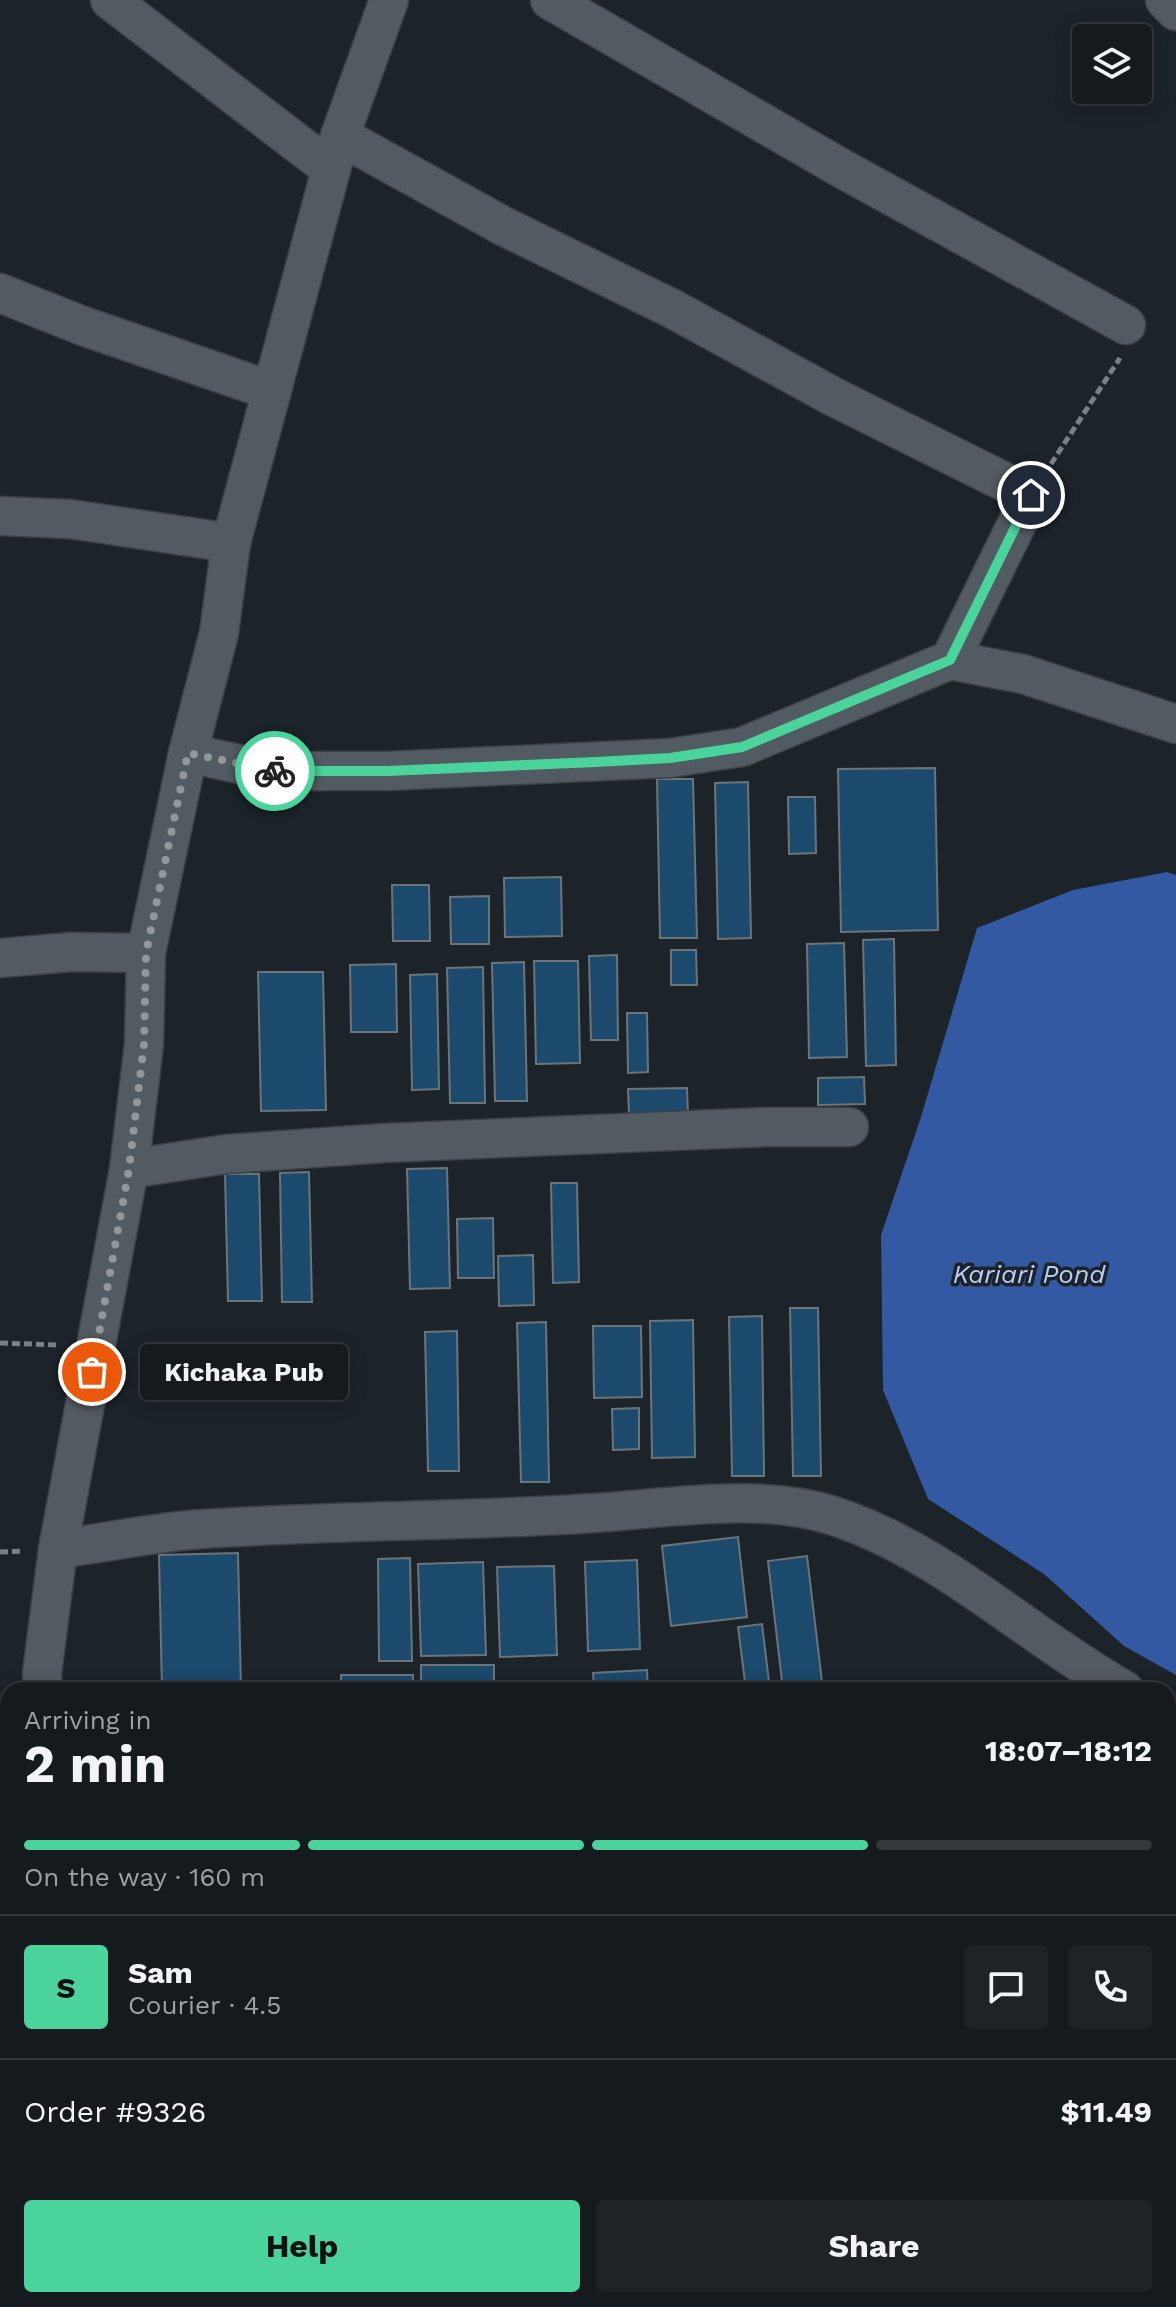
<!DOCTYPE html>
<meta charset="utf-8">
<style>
body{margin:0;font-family:"Work Sans",sans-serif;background:#1e2328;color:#f1f3f6;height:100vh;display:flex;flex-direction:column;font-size:30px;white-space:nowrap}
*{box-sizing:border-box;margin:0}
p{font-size:26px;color:#9da1a4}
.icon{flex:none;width:44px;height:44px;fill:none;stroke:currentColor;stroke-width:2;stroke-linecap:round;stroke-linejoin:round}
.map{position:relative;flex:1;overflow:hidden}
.panel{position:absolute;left:0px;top:1682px;width:1176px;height:626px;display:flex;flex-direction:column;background:#151a1f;border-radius:24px 24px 0 0;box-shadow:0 4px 20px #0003,0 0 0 2px #34383d}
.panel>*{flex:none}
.controls{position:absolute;left:1072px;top:24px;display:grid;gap:16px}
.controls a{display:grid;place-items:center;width:80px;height:80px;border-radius:8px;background:#151a1f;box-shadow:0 4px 20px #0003,0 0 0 2px #34383d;font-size:40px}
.pin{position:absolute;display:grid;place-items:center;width:68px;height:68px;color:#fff;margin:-34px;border:4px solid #fff;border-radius:50%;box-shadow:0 2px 8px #0007}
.courier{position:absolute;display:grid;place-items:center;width:80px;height:80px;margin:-40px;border:6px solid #4ad49c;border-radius:50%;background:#fff;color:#222;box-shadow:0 2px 10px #0007}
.bubble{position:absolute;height:56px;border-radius:8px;background:#151a1f;box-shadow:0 4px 20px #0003,0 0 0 2px #34383d;font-size:26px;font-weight:700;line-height:56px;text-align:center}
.overview em{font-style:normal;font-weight:700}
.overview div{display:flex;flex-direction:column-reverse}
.overview{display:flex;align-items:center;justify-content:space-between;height:136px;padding:0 24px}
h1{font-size:52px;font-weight:700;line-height:60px}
.bar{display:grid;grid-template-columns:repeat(4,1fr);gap:12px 8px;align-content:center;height:96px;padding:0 24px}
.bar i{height:10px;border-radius:6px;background:#34383d}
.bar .active{background:#4ad49c}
.bar p{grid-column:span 4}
.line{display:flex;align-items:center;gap:20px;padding:0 24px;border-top:2px solid #34383d}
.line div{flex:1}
.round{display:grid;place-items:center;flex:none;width:84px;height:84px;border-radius:8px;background:#1e2328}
.action{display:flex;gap:16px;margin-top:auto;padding:16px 24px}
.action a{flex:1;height:92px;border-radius:8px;background:#4ad49c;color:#111;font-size:32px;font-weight:700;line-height:92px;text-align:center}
.action a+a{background:#1e2328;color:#f1f3f6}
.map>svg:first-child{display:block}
</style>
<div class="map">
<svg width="1176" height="2307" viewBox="0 0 1176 2307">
<rect width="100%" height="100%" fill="#1c2329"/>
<!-- water -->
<polygon fill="#3359a3" points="1167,872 1176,875 1176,1675 1124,1646 1044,1574 928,1499 883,1390 881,1235 921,1117 977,928 1073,890"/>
<!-- building -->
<g fill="#1b4a6c" stroke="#6c747b" stroke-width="2">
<polygon points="935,768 938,930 841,932 838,769"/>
<polygon points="657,779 693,779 697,938 660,938"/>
<polygon points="748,782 751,938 718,939 715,783"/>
<polygon points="788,797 815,797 816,853 789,854"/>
<polygon points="561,877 562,936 505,937 504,878"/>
<polygon points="392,885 429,885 430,941 393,941"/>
<polygon points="489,896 489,944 451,944 450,897"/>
<polygon points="894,939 896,1065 866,1066 863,940"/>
<polygon points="844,943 847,1057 809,1058 807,944"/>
<polygon points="671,950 696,950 697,985 671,985"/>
<polygon points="617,955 618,1040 591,1040 589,956"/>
<polygon points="534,961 578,961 580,1063 536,1064"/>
<polygon points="524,962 527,1101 495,1101 492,963"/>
<polygon points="396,964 397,1032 351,1032 350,965"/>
<polygon points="483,967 485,1103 450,1103 447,968"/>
<polygon points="258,972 323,972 326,1110 261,1111"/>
<polygon points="437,974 439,1089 412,1090 410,975"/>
<polygon points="627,1013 647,1013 648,1072 628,1073"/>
<polygon points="864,1077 865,1104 818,1105 818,1078"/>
<polygon points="687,1088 688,1114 629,1115 628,1089"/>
<polygon points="447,1168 450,1288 410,1289 407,1169"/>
<polygon points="309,1172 312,1302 282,1302 280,1173"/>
<polygon points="225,1174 259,1174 262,1301 228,1301"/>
<polygon points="551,1183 577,1183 579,1282 553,1283"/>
<polygon points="493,1218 494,1278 458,1278 457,1219"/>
<polygon points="533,1255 534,1305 499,1306 498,1256"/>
<polygon points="790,1308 818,1308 821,1476 793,1476"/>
<polygon points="762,1316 764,1476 732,1476 729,1317"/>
<polygon points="693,1320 695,1457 652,1458 650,1321"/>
<polygon points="546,1322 549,1482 521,1482 517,1323"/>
<polygon points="593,1326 641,1326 642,1397 594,1398"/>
<polygon points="457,1331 459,1471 428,1471 425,1332"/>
<polygon points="639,1408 639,1449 613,1450 612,1409"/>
<polygon points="738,1537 747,1617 671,1626 662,1546"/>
<polygon points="238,1553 241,1690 162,1690 159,1555"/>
<polygon points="807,1556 823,1690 783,1690 768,1561"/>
<polygon points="410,1558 412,1661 379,1661 378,1559"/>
<polygon points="637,1560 640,1649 588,1651 585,1562"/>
<polygon points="483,1562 486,1655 421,1656 418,1564"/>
<polygon points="554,1566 557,1655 500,1657 497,1567"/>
<polygon points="762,1624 770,1690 746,1690 738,1627"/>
<rect x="421" y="1665" width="73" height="25"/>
<polygon points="647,1670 648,1690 594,1690 593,1673"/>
<rect x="341" y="1675" width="72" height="15"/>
</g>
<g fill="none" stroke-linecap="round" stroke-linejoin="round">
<!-- street casing -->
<g stroke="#3b4145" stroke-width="41">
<g id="street">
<polyline points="110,0 331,169"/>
<polyline points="550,0 841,168 1126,325"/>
<polyline points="1165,0 1176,11"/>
<polyline points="340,136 505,227 673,309 832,396 1031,495 950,660"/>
<polyline points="0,293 83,326 272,391"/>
<polyline points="0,516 70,519 231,543"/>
<polyline points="188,753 271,771 387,771 670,758 742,747 950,660 1023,674 1176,724"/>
<polyline points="0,958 71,952 146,953"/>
<polyline points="129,1169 227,1154 385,1143 767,1127 849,1127"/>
<path d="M58,1549c44,-6 88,-15 132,-19 134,-10 270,-8 404,-17 76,-5 167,-21 240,3 107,35 193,119 290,174"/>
<polyline points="43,1690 42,1673 58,1549 129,1169 144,1044 146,953 188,753 219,633 231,543 340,136 389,0"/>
<polyline points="1168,1719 1176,1724"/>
<polyline points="1168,1964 1176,1970"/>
<polyline points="282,2300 283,2307"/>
</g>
</g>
<!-- path -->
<g stroke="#7a8085" stroke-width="5" stroke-dasharray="8 4" stroke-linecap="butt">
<polyline points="1051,464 1120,358"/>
<polyline points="0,1343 59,1345"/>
<polyline points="0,1552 23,1551"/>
<polyline points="0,2198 8,2193"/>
</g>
<!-- street -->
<use href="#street" stroke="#535b62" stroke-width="38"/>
</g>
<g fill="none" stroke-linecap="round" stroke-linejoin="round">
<!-- done -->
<polyline stroke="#92979c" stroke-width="8" stroke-dasharray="0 14.4" points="92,1372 129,1169 144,1044 146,953 188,753 275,771"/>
<!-- route -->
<polyline stroke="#4ad49c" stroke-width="10" points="275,771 387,771 596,762 670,758 742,747 950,660 1031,495"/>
</g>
<g text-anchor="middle" stroke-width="7" stroke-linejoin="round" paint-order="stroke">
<!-- water labels -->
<g font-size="26" font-style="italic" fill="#b8cef8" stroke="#1c2329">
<text x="1029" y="1283">Kariari Pond</text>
</g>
</g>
</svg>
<div class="controls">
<a><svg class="icon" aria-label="layers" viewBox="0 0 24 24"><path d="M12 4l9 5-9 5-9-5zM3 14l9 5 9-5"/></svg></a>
</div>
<div class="pin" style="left:92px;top:1372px;background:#ea580c"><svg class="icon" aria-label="bag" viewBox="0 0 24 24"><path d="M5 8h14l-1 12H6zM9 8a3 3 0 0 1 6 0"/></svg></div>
<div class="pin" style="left:1031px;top:495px;background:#1f2937"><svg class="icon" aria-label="home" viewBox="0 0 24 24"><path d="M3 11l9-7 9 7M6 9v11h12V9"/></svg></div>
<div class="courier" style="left:275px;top:771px"><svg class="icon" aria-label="bike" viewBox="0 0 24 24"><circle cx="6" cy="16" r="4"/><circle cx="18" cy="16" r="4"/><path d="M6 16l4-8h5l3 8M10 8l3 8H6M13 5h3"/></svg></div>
<div class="bubble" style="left:140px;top:1344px;width:208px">Kichaka Pub</div>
<section class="panel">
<div class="overview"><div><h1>2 min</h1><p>Arriving in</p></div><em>18:07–18:12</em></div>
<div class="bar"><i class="active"></i><i class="active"></i><i class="active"></i><i></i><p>On the way · 160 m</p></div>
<div class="line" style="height:144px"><b class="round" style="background:#4ad49c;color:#111">S</b><div><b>Sam</b><p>Courier · 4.5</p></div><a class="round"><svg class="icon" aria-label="chat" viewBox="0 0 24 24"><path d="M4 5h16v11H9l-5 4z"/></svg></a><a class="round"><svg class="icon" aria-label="phone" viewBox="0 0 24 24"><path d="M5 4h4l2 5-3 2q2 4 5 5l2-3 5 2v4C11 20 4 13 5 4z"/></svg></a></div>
<div class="line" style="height:104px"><div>Order #9326</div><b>$11.49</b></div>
<div class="action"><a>Help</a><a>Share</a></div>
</section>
</div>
